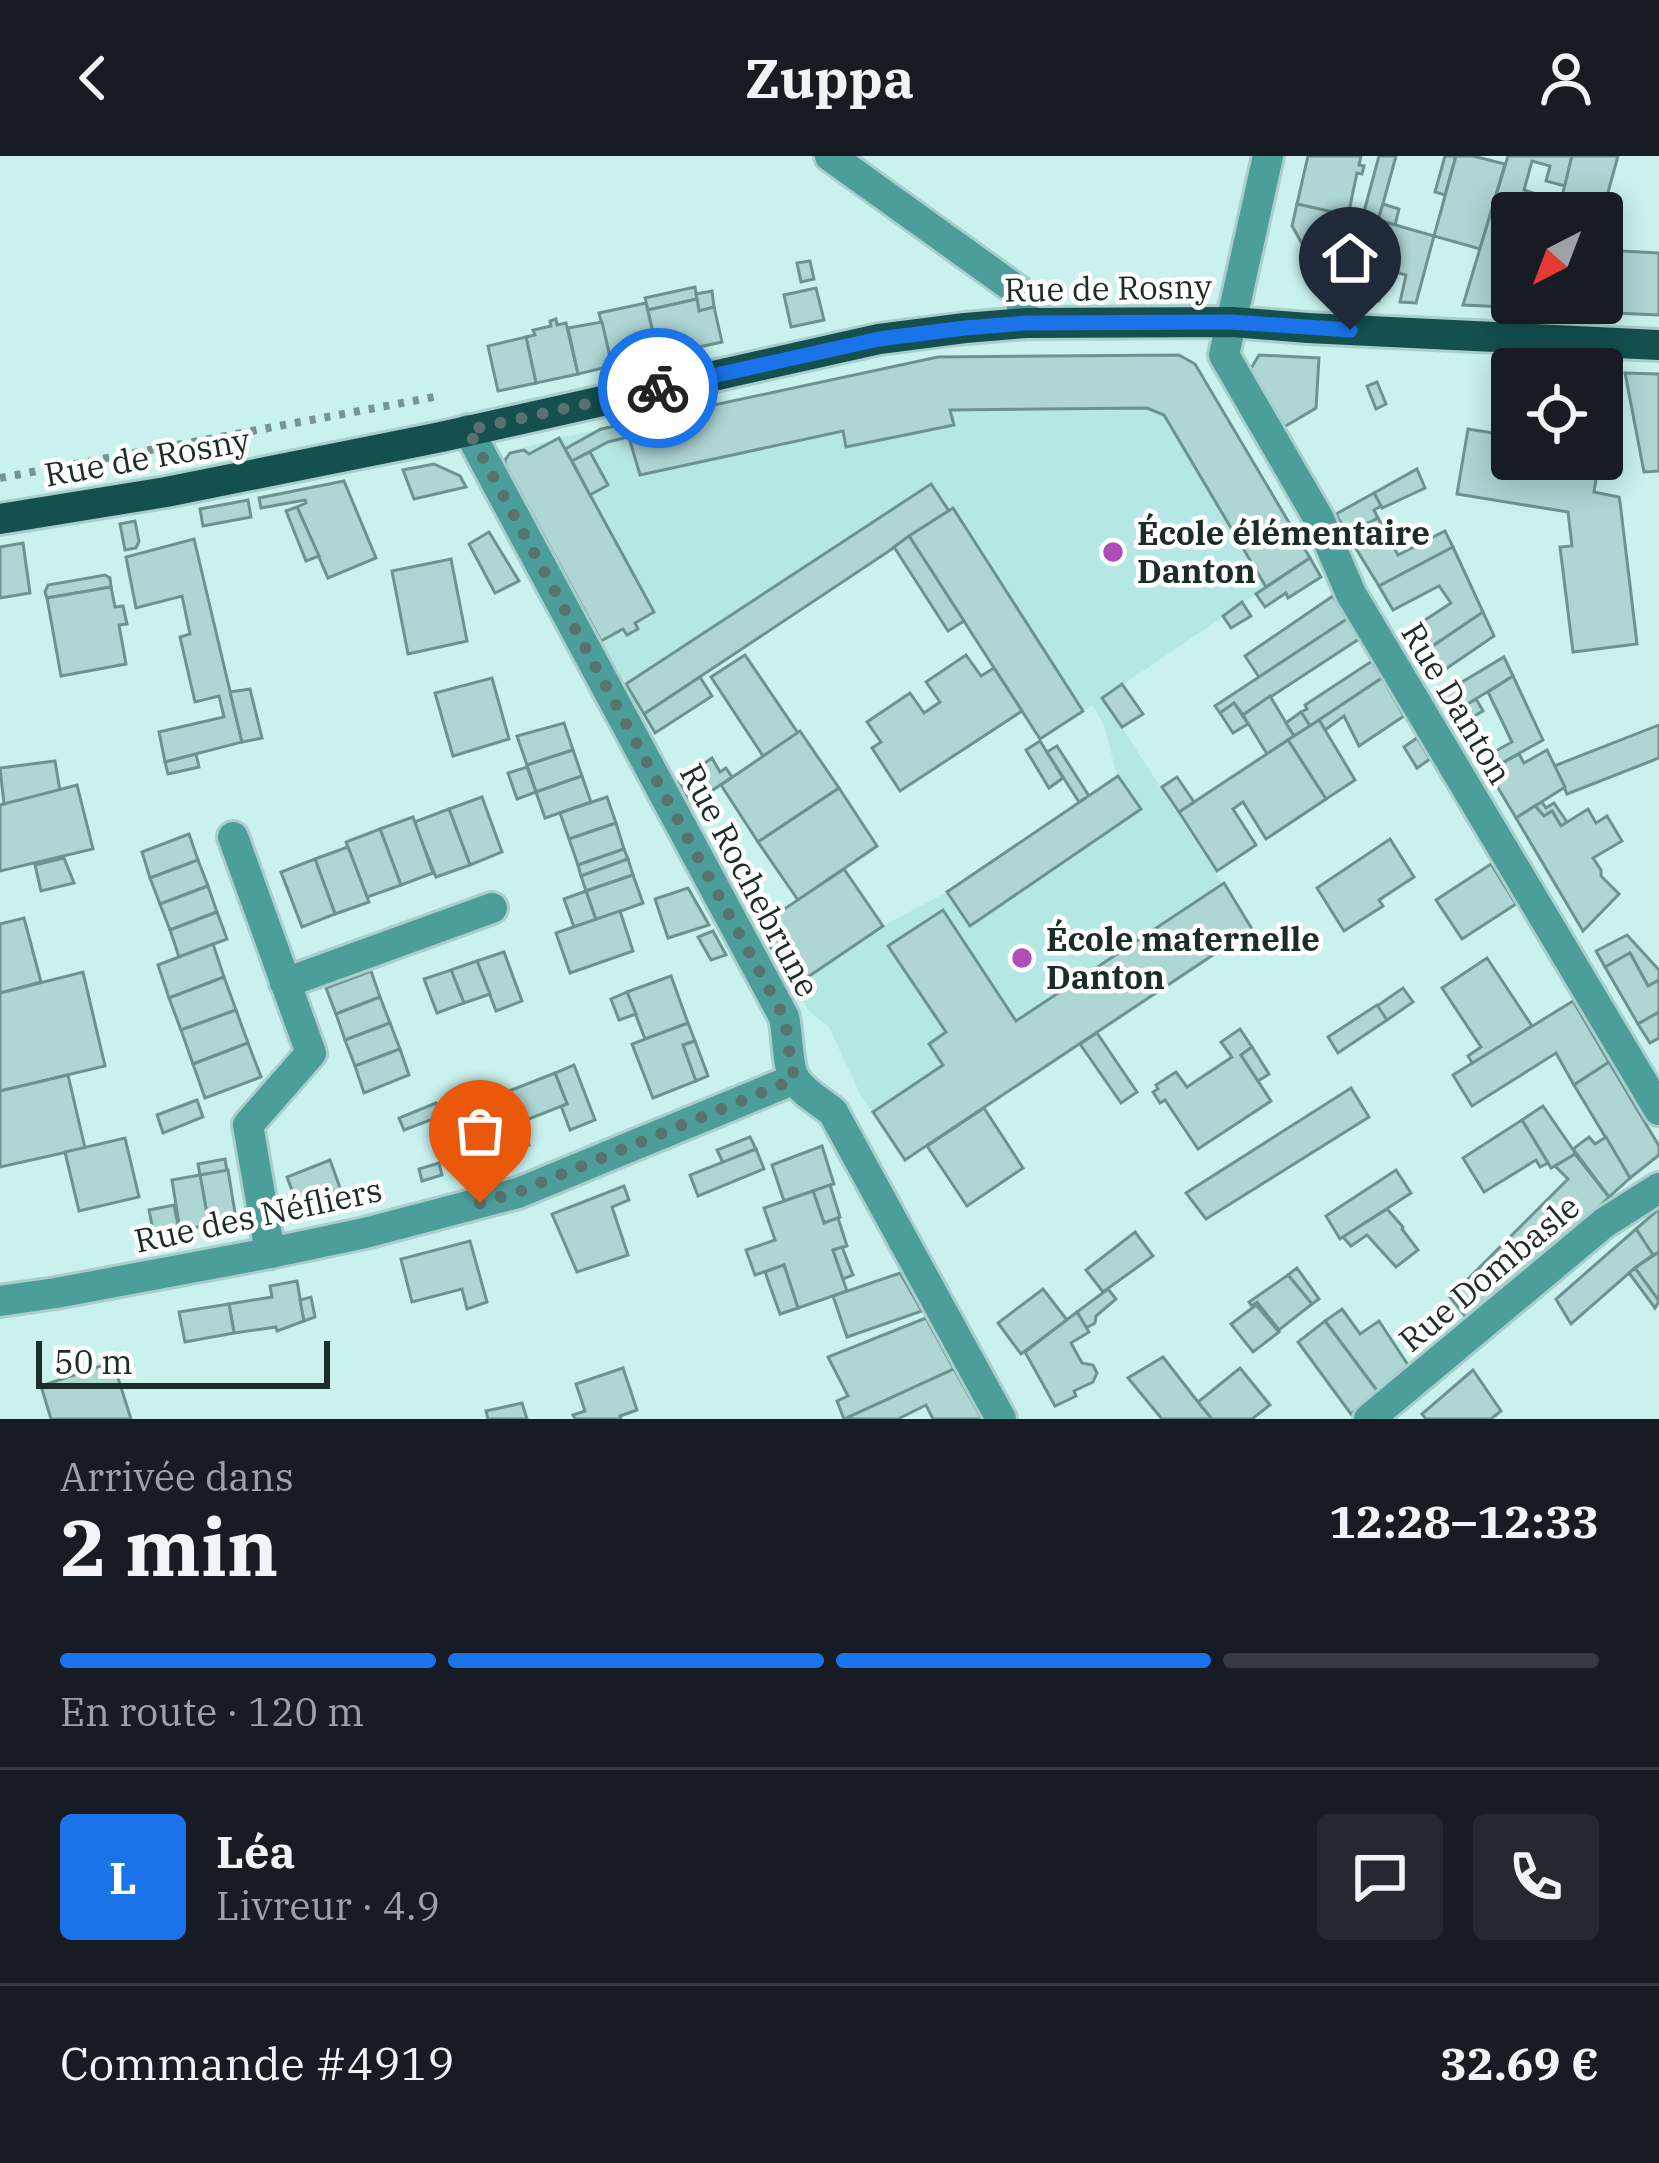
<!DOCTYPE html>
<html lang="fr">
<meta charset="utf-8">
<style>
body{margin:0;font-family:"IBM Plex Serif",serif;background:#242831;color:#f1f3f6;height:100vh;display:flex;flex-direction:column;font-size:45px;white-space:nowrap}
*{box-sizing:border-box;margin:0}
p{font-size:39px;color:#9ea1a6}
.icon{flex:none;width:66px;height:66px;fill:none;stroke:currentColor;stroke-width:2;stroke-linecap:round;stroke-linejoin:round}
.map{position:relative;height:1263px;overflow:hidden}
.details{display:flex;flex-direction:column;background:#171b24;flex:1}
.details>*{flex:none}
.needle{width:78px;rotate:222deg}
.buttons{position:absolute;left:1491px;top:36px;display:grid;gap:24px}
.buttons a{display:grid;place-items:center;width:132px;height:132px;border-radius:12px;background:#171b24;box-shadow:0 6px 30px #0003;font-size:60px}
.scale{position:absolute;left:36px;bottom:30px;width:294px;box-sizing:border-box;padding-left:12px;border:6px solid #1c2c2b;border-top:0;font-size:33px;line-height:42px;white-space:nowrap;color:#1c2c2b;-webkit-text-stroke:9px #fff;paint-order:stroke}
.pin{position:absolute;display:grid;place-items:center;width:102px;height:102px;color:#fff;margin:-123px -51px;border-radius:50% 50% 50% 0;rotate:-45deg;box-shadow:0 0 12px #0007}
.pin .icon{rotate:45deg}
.courier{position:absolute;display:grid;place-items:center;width:120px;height:120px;margin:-60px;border:9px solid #1a73e8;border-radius:50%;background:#fff;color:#222;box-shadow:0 3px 15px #0007}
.overview em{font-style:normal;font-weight:800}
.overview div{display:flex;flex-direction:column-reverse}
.overview{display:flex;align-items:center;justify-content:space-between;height:204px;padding:0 60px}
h1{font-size:78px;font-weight:800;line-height:90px}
.bar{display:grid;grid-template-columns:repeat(4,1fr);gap:18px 12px;align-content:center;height:144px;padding:0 60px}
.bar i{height:15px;border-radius:9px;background:#363941}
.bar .on{background:#1a73e8}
.bar p{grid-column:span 4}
.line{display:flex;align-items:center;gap:30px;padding:0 60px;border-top:3px solid #363941}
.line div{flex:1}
.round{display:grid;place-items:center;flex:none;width:126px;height:126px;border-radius:12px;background:#242831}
header{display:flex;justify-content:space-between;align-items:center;height:156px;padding:0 60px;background:#171b24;font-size:54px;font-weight:800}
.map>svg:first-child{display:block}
</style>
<header><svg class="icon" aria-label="back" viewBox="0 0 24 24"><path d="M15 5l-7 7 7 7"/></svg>Zuppa<svg class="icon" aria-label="person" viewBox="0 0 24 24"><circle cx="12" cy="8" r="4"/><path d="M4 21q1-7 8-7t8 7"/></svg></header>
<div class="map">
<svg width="1659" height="1263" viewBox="0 0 1659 1263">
<rect width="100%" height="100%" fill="#c9f2ef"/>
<!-- built -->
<polygon fill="#b5e8e5" points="1179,199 1195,208 1310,402 1103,542 1252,773 905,1004 860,938 829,871 810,856 793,831 883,770 947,736 1117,620 1105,572 1093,549 1040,583 909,380 644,558 601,485 505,304 507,299 515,294 559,282 938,201"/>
<!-- building -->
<g fill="#aed6d4" stroke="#6c9390" stroke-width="3">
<polygon points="1308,0 1361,0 1359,9 1364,10 1362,18 1357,17 1348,60 1297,48"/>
<polygon points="1379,0 1396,0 1378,66 1362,63"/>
<polygon points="1445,0 1456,0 1445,39 1435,36"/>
<polygon points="1456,0 1473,0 1505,8 1480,93 1434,80"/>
<polygon points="1508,0 1572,0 1565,30 1546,25 1550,10 1532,5 1524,34 1536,38 1530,57 1512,57 1512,82 1506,80 1506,94 1510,94 1507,151 1463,149"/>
<polygon points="1572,0 1618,0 1602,58 1558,57"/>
<polygon points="1297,48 1378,66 1368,103 1307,96 1292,70"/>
<polygon points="1383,48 1399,53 1395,69 1378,64"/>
<polygon points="1378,64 1434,80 1416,147 1400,146 1406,119 1392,115 1394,105 1390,104 1379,145 1356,144"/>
<polygon points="1602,94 1659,97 1659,159 1571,155 1573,147 1602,147"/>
<polygon points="810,105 814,123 801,126 797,107"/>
<polygon points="695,131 697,143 648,154 645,142"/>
<polygon points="816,132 824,164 791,171 784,139"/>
<polygon points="712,135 714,151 699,155 696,138"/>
<polygon points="697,143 699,155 714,151 722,186 658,200 648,154"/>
<polygon points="646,147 658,200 612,210 599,157"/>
<polygon points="556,163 557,169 566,167 578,218 536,227 526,181 535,179 533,174 551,170 550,165"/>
<polygon points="602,166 612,210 578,218 568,172"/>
<polygon points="526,181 536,227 498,235 488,190"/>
<polygon points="1179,199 1195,208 1310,402 1266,431 1164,259 1147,252 950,254 954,269 846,291 843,275 640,319 625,268 938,201"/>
<polygon points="1259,199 1319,202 1316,252 1284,271 1250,214"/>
<polygon points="1625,217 1659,218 1659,315 1644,316"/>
<polygon points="1377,226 1386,248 1376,253 1367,230"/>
<polygon points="625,268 628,281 608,286 572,305 565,293 601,273"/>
<polygon points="1468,273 1512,280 1512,303 1599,303 1594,336 1619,341 1620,346 1637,488 1573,496 1560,391 1572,390 1568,356 1457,338"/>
<polygon points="559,282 654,456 635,467 638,473 627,479 623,473 601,485 506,310 505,304 510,297 524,294 529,298"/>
<polygon points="590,296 608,329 590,339 572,305"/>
<polygon points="434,308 460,320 466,331 414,343 403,314"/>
<polygon points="1417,313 1425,332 1382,352 1374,337"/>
<polygon points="344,325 376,402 328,422 297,351 306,347 305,344 261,352 259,342"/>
<polygon points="931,328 949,355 644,558 626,528"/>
<polygon points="1374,337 1381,350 1374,354 1378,362 1347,378 1336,358"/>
<polygon points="248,344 251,361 203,370 200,353"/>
<polygon points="297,351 319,400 306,405 286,355"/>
<polygon points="953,352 1083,555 1040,583 909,380"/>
<polygon points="1378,362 1398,399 1445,375 1453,391 1379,430 1347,378"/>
<polygon points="135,365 139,385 136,392 125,394 120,368"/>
<polygon points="489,376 519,425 495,437 469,388"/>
<polygon points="909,380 964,465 948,475 894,391"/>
<polygon points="194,383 242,586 165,606 159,576 224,561 219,540 195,546 180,481 190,478 182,440 136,452 126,401"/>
<polygon points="23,387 30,437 0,442 0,391"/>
<polygon points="1453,391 1483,456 1415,502 1402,479 1451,447 1439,430 1393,454 1379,430"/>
<polygon points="1310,402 1321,421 1288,442 1286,437 1265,451 1256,438"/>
<polygon points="451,403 467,485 408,498 392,415"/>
<polygon points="105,419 110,422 111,431 47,442 45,436 48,429"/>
<polygon points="111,431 115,451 123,450 127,468 119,469 126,508 61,520 47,442"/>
<polygon points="1333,440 1347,463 1259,521 1245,500"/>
<polygon points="1242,446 1251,460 1231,472 1223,460"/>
<polygon points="1483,456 1494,480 1428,525 1415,502"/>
<polygon points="1347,463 1359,483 1243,559 1234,547 1220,557 1215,550"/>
<polygon points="745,499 798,577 763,600 711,521"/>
<polygon points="966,499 981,520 994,512 1022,555 900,635 872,592 881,586 867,566 910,537 924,557 940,546 926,526"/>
<polygon points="1504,501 1513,520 1453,557 1442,538"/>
<polygon points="1372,505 1382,522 1310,570 1301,556 1307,553 1305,549"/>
<polygon points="1513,520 1543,584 1500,608 1494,596 1512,586 1488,536"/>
<polygon points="700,521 712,540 655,577 644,558"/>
<polygon points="492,522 509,583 453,600 435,537"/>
<polygon points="1382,522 1404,560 1359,590 1344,560 1325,574 1319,564"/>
<polygon points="1122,528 1143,558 1122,571 1102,542"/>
<polygon points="250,533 262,582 242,586 230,536"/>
<polygon points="1270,540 1294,580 1267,598 1243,559"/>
<polygon points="1476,543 1483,555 1460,568 1453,557"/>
<polygon points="1234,547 1248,568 1233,577 1220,557"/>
<polygon points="1301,556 1310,570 1294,580 1286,567"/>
<polygon points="1319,564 1355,624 1326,643 1288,584"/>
<polygon points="564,567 573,594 527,609 517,580"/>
<polygon points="1659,569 1659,602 1567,638 1554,610"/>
<polygon points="800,575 839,632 758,686 721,629"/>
<polygon points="1417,582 1430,603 1417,612 1404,591"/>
<polygon points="1288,584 1326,643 1266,683 1243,646 1233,653 1256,689 1217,715 1179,656"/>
<polygon points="1040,585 1063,622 1049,632 1026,594"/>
<polygon points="1057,590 1089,640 1079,646 1047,596"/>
<polygon points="573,594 582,620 536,636 527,609"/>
<polygon points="1547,594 1565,631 1516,662 1488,615 1519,598 1524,607"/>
<polygon points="196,598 199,611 168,618 165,606"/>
<polygon points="712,602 720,616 726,612 732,621 692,648 679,625"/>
<polygon points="55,605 60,635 4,648 0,612"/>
<polygon points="527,611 536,636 517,643 508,617"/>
<polygon points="582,620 591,646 545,662 536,636"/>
<polygon points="1118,620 1141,653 970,770 947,736"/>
<polygon points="1177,621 1194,646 1179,656 1162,631"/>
<polygon points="77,629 93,693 0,715 0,649"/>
<polygon points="839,632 877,690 798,744 758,686"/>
<polygon points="482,641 502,696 470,709 449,653"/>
<polygon points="607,641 616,667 569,683 560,657"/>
<polygon points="1542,646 1546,652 1554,647 1567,666 1561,670 1552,655 1544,660 1535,650"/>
<polygon points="1535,650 1544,660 1552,655 1561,670 1588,653 1596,667 1607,660 1622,685 1593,702 1601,714 1601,720 1619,738 1583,775 1516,662"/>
<polygon points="449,653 470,709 436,721 414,666"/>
<polygon points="413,661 433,717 401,729 380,673"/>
<polygon points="616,667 624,693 578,709 569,683"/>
<polygon points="380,673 401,729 367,741 346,686"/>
<polygon points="189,678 198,704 150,722 142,696"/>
<polygon points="1390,683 1414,721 1379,744 1383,750 1344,775 1317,732"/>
<polygon points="348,691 369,746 335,758 315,703"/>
<polygon points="624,693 628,703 581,720 578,709"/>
<polygon points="64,702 74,727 41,735 35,709"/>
<polygon points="315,703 335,758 302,771 281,716"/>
<polygon points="628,703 633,719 586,735 581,720"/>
<polygon points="198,704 208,730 160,748 150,722"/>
<polygon points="1491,708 1516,748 1462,783 1436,744"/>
<polygon points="844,713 883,770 793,831 759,770"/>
<polygon points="633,719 643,747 596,764 586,735"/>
<polygon points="1224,727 1252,773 905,1004 873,956 943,909 929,888 946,876 888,790 943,754 1016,865"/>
<polygon points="208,730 217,756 170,774 160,748"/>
<polygon points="688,732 709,769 668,782 655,743"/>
<polygon points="586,735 596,764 574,771 564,743"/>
<polygon points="620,755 633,795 570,817 556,777"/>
<polygon points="217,756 227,783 179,801 170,774"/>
<polygon points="24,762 41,826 0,837 0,768"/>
<polygon points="713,775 726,799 711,804 698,781"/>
<polygon points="1627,779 1659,814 1659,824 1648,830 1630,797 1605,811 1596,795"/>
<polygon points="213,788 224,821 169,842 158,809"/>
<polygon points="504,796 522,845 496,855 477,805"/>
<polygon points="1630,797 1648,830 1659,824 1659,856 1638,868 1605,811"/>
<polygon points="1487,802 1532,870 1473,908 1468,900 1481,891 1442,832"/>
<polygon points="477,805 490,838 464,847 451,814"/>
<polygon points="451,814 464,847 437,857 424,823"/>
<polygon points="371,815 380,841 336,858 326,832"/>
<polygon points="83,816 105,910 0,935 0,837"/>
<polygon points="671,820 688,867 645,883 627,836"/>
<polygon points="224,821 236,854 181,874 169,842"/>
<polygon points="1403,832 1413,846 1387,864 1377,850"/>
<polygon points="627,836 636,858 619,864 611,843"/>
<polygon points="380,841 390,867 345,884 336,858"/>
<polygon points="1573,845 1609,906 1574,929 1556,897 1472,950 1453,919"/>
<polygon points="1377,849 1387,864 1338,897 1328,881"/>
<polygon points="236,854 248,887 193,908 181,874"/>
<polygon points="1659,856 1659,882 1650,887 1638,868"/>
<polygon points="390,867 400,893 355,910 345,884"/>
<polygon points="688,867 695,885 683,889 696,925 653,942 632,888"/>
<polygon points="1240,873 1252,891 1241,899 1271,945 1198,993 1165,944 1160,947 1153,936 1158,933 1156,929 1176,916 1187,931 1232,901 1221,886"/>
<polygon points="1097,877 1137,936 1121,947 1080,888"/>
<polygon points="695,885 708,920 696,925 683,889"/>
<polygon points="248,887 261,921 205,942 193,908"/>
<polygon points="1252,891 1269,918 1258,925 1241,899"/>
<polygon points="400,893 409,919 364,937 355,910"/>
<polygon points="1609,906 1659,990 1659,999 1630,1022 1574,929"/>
<polygon points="574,909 595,964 570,974 561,950 567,948 555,917"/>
<polygon points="555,917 567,948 521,966 529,989 484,1006 478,989 497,983 483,945"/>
<polygon points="68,919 85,992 0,1011 0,935"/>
<polygon points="1351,932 1369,961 1206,1063 1186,1037"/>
<polygon points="197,944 203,961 163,977 157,959"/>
<polygon points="436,947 441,960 404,974 399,962"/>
<polygon points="1543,950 1576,998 1551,1012 1522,964"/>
<polygon points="984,952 1023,1012 967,1050 927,990"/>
<polygon points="1522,964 1548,1007 1540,1011 1536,1004 1484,1036 1463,1002"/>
<polygon points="750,981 756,993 723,1007 717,994"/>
<polygon points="1589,981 1595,988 1606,981 1630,1022 1609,1041 1573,993"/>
<polygon points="125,982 139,1041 79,1055 65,996"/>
<polygon points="822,990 834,1028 784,1045 772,1009"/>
<polygon points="756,993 764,1013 698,1040 690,1019"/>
<polygon points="1575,998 1609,1041 1527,1123 1468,1164 1450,1141 1568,1023 1555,1010"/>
<polygon points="225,1003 227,1015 200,1019 198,1008"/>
<polygon points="330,1004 343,1040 300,1055 287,1021"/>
<polygon points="439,1007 442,1019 422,1025 419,1013"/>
<polygon points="228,1014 236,1063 209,1069 200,1019"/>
<polygon points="1396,1014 1411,1037 1340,1083 1326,1060"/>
<polygon points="200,1019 209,1069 180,1074 172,1024"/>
<polygon points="830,1029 840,1061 824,1067 813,1035"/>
<polygon points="624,1030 629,1044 612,1051 628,1099 577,1116 552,1058"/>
<polygon points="813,1035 824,1067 838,1062 847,1090 833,1094 847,1135 798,1152 784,1109 755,1119 746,1094 775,1084 764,1052"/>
<polygon points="174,1049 179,1074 154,1079 149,1054"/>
<polygon points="1387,1053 1403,1071 1402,1073 1418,1094 1396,1111 1367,1079 1351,1090 1343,1081"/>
<polygon points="1659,1053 1659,1096 1653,1099 1636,1073"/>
<polygon points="1636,1073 1653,1099 1636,1111 1571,1168 1556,1143"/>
<polygon points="1135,1076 1153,1100 1103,1136 1086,1114"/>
<polygon points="470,1085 487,1146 467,1153 462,1133 412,1146 401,1103"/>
<polygon points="842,1091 853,1119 843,1123 833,1094"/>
<polygon points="1659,1096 1659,1145 1635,1112"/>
<polygon points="784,1109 798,1152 780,1158 765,1116"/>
<polygon points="1297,1112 1319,1143 1312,1148 1288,1119"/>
<polygon points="1635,1112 1659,1145 1655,1152 1629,1117"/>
<polygon points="900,1117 922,1155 847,1181 833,1140"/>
<polygon points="1288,1119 1312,1148 1279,1174 1257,1146 1252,1150 1249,1146"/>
<polygon points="297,1125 304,1165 277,1175 276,1171 234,1177 229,1148 272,1141 270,1130"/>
<polygon points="1043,1133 1067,1164 1021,1198 998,1167"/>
<polygon points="1108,1133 1116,1143 1096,1160 1095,1167 1086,1172 1077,1156"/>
<polygon points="311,1141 315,1161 304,1165 300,1144"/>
<polygon points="229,1148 234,1177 185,1186 179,1156"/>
<polygon points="1256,1149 1279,1176 1253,1196 1231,1168"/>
<polygon points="1342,1153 1360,1178 1379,1165 1410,1212 1378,1236 1325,1165"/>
<polygon points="1077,1156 1089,1176 1071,1187 1082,1207 1093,1209 1097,1217 1093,1226 1074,1235 1076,1240 1055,1250 1025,1196"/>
<polygon points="926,1162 954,1213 844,1263 837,1245 848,1240 828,1201"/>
<polygon points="1325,1165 1378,1236 1351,1258 1298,1186"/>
<polygon points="1163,1201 1198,1246 1212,1263 1162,1263 1128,1222"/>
<polygon points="113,1206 131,1263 51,1263 41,1230"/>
<polygon points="623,1212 637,1254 620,1260 621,1263 575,1263 573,1259 585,1255 576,1228"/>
<polygon points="1240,1212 1270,1249 1252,1263 1212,1263 1198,1246"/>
<polygon points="954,1213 982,1263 933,1263 926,1249 898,1263 850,1263 849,1261"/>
<polygon points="1473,1214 1501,1255 1491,1263 1426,1263 1422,1258"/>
<polygon points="522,1247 527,1263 488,1263 486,1255"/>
</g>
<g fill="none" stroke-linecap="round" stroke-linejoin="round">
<!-- minor casing -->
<g stroke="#aacecc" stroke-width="36">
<g id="minor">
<polyline points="830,0 1018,135 1026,167"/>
<polyline points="1268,0 1224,199 1319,363 1351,438 1659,954"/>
<path d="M468,274l316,587c4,17 3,47 10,61 9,15 26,23 39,34l168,307"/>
<polyline points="233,681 311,897 248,969 270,1097"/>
<polyline points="285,827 492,752"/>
<polyline points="0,1145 56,1137 270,1097 365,1077 518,1037 795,923"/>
<polyline points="1369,1263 1604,1067 1659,1032"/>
</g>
</g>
<!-- major casing -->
<g stroke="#aacecc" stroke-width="36">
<polyline id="major" points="0,363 166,336 441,281 879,183 965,172 1026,167 1232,166 1308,172 1659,189"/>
</g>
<!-- path -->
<polyline stroke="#779492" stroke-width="8" stroke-dasharray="6 9" stroke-linecap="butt" points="0,322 434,241 440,246"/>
<!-- minor -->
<use href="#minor" stroke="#4c9e9a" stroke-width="30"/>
<!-- major -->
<use href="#major" stroke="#13504e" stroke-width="30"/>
</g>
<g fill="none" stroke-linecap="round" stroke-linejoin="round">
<!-- done -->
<path stroke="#597170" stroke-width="12" stroke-dasharray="0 21.6" d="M480,1047l38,-11 277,-113c-7,-21 -6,-41 -11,-62l-316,-587 190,-42"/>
<!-- route -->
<polyline stroke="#1a73e8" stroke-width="15" points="658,232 879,183 965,172 1026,167 1232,166 1350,174"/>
</g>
<!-- markers -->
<g fill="#af4eb6" stroke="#fff" stroke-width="4.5">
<circle cx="1113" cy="396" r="12"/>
<circle cx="1022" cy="802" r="12"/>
</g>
<g text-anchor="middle" stroke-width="9" stroke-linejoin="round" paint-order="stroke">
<!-- street labels -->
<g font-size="33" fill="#1c2c2b" stroke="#fff">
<text transform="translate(1108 132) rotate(-1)" y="12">Rue de Rosny</text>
<text transform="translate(147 301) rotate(-10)" y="12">Rue de Rosny</text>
<text transform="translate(1457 547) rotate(59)" y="12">Rue Danton</text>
<text transform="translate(750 724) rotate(62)" y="12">Rue Rochebrune</text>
<text transform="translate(258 1059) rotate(-12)" y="12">Rue des Néfliers</text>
<text transform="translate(1489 1117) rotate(-40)" y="12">Rue Dombasle</text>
</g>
<!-- poi labels -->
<g font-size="33" font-weight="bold" fill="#1c2c2b" stroke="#fff" text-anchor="start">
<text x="1137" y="389">École élémentaire<tspan x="1137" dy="38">Danton</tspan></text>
<text x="1046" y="795">École maternelle<tspan x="1046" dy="38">Danton</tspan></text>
</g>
</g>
</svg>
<div class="buttons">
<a><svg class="needle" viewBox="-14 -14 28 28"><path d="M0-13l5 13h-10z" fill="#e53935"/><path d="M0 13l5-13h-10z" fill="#9ea1a6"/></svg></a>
<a><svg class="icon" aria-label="locate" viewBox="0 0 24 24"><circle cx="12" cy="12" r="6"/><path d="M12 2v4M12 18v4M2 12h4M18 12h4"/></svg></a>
</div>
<div class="scale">50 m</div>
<div class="pin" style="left:480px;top:1047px;background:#ea580c"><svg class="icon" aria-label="bag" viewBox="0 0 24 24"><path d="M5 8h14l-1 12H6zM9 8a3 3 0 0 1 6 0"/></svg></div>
<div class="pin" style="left:1350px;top:174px;background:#1f2937"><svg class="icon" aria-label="home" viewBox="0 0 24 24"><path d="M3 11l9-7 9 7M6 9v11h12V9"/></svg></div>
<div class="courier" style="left:658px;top:232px"><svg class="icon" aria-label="bike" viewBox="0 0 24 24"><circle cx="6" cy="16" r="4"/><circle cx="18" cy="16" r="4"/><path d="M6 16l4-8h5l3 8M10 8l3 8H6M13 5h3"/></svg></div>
</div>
<section class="details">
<div class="overview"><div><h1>2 min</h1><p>Arrivée dans</p></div><em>12:28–12:33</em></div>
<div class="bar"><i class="on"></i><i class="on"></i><i class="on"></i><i></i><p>En route · 120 m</p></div>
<div class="line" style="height:216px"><b class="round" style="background:#1a73e8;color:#fff">L</b><div><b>Léa</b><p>Livreur · 4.9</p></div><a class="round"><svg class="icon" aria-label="chat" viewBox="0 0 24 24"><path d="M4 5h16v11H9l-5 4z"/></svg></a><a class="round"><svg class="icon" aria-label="phone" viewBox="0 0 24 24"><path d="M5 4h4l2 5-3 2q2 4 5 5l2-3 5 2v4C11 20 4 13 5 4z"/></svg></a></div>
<div class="line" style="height:156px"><div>Commande #4919</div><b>32.69 €</b></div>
</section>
